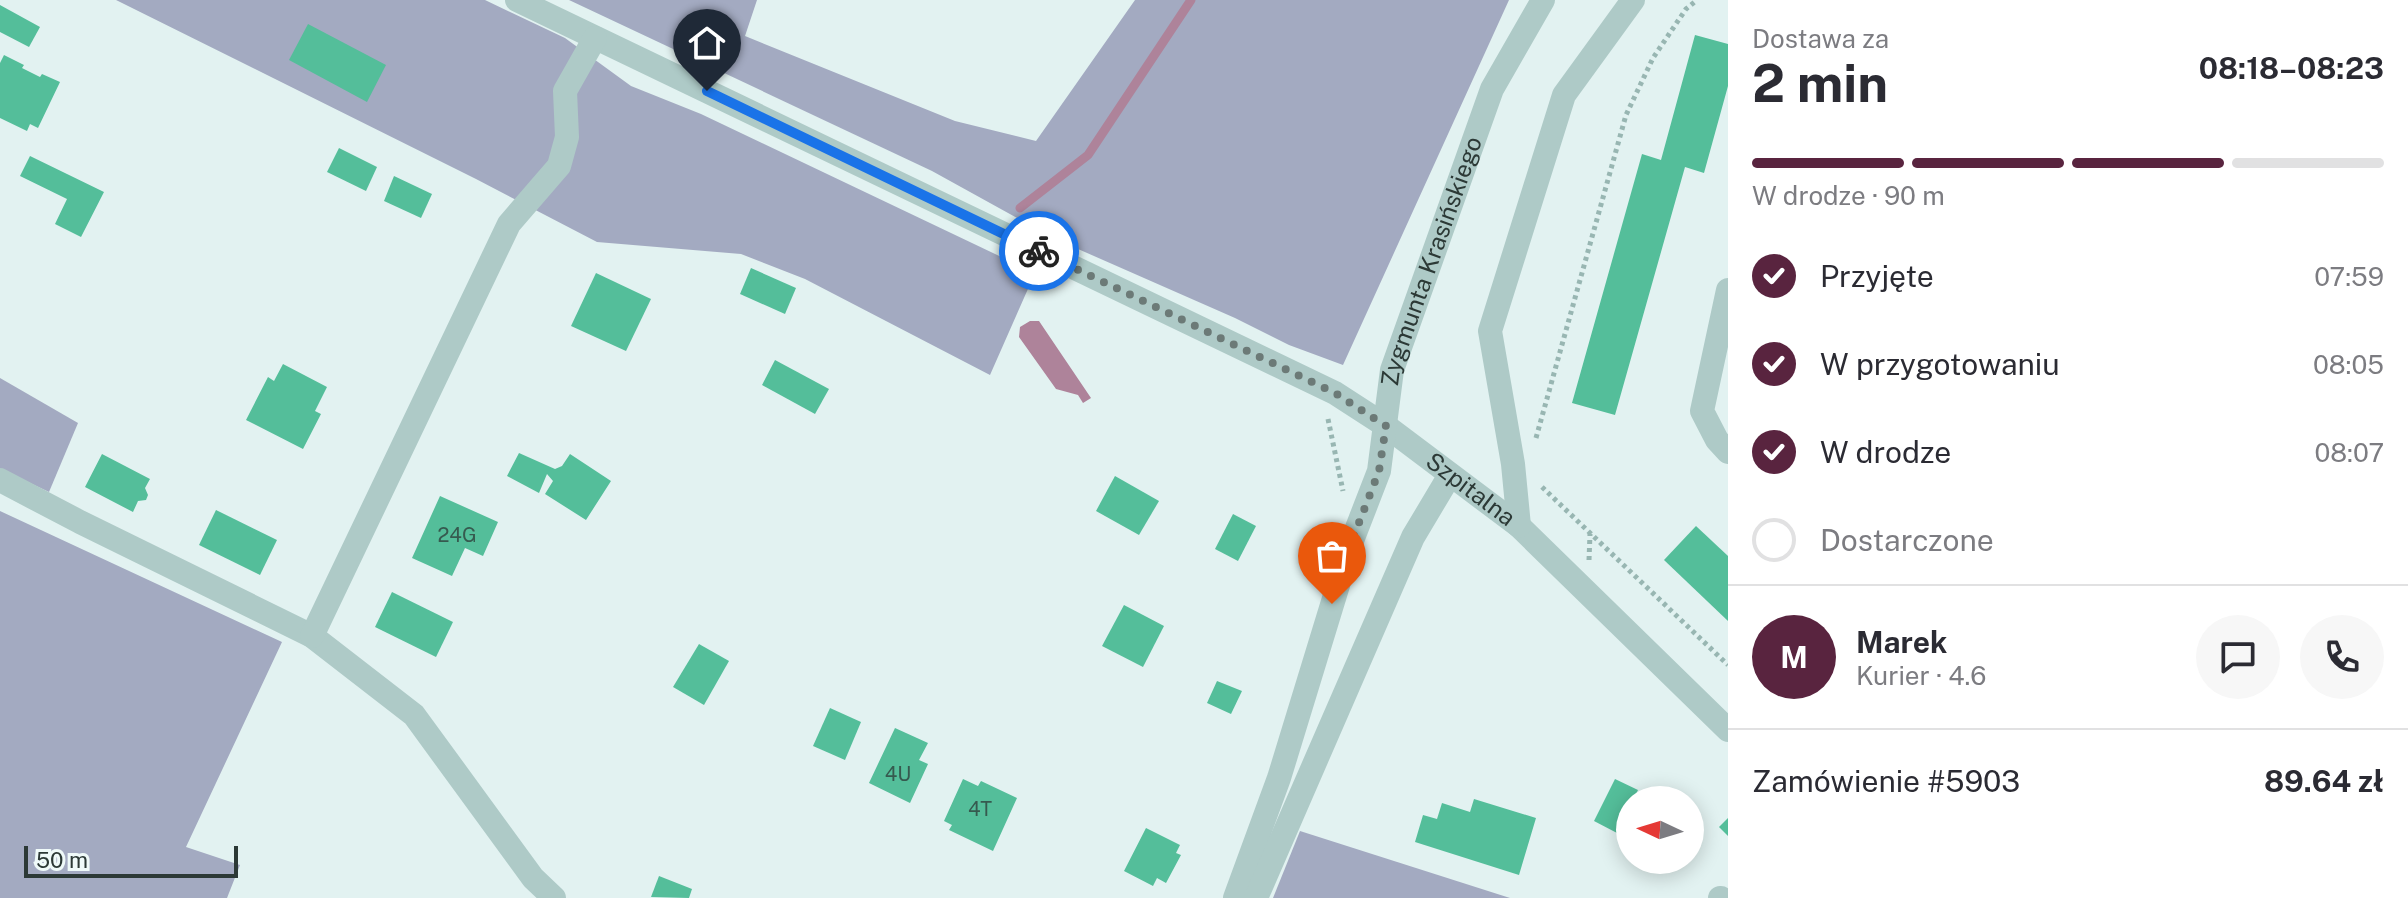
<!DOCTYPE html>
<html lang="pl">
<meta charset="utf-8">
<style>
body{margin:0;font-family:"Public Sans",sans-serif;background:#f7f7f7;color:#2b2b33;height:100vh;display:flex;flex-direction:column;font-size:30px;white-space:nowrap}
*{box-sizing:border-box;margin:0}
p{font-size:26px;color:#7c7c81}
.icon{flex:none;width:44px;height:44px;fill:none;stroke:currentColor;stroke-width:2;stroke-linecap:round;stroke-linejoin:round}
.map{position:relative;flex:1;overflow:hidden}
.details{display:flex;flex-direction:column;background:#fff;width:680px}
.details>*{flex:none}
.needle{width:52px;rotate:274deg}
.tools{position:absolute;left:1616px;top:786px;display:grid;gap:16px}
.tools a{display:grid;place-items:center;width:88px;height:88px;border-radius:50%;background:#fff;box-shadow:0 4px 20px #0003;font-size:40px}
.scale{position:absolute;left:24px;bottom:20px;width:214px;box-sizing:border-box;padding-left:8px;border:4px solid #2c3936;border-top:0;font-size:22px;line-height:28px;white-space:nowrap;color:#2c3936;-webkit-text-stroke:6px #effaf9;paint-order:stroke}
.pin{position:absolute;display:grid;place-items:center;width:68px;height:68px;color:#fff;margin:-82px -34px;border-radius:50% 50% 50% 0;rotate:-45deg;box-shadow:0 0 8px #0007}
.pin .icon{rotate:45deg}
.courier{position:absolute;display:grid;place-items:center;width:80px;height:80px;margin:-40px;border:6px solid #1a73e8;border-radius:50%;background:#fff;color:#222;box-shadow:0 2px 10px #0007}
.headline em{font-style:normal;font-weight:700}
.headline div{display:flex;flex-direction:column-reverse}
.headline{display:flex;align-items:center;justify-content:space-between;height:136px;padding:0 24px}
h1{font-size:52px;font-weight:700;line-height:60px}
.bar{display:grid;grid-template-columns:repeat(4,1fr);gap:12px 8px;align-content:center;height:96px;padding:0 24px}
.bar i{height:10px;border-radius:6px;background:#e1e1e2}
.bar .on{background:#59243f}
.bar p{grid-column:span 4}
.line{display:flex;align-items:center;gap:20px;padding:0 24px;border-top:2px solid #e1e1e2}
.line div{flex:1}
.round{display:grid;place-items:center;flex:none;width:84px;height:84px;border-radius:42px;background:#f7f7f7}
ol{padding:0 24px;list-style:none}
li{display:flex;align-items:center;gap:24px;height:88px}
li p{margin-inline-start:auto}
li .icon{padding:8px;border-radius:50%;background:#59243f;color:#fff;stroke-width:4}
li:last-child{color:#7c7c81}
li i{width:44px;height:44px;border:4px solid #e1e1e2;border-radius:50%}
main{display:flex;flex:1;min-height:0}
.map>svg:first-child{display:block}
</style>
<main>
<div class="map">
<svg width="1728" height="898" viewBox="0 0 1728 898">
<rect width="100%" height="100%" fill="#e2f2f1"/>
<!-- green -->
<g fill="#a3aac1">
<polygon points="116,0 485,0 565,38 631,86 701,114 1035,273 990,375 805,279 741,254 597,242 476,179"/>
<polygon points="569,0 757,0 745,36 955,121 1036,141 1135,0 1509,0 1343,365 1289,345 1235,318 1053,238 932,171"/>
<polygon points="0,378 78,423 49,492 0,469"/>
<polygon points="0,511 282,642 186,847 240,865 227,898 0,898"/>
<polygon points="1300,831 1510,898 1273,898"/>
</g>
<!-- water -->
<polygon fill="#ae839a" points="1030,321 1039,321 1091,398 1083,403 1078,395 1056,389 1019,337 1020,327"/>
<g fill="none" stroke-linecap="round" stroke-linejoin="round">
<!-- stream -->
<polyline stroke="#ae839a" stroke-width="9" points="1020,208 1088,155 1191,0"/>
</g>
<!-- building -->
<g fill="#54be9a">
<polygon points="0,5 40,27 29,47 0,32"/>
<polygon points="308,24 386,65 367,102 289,60"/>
<polygon points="1695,35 1728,44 1728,86 1704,173 1685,167 1615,415 1572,403 1642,154 1661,160"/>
<polygon points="4,55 24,65 22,68 40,77 42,74 60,82 38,128 30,124 27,131 0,118 0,63"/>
<polygon points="339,148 377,167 366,191 327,172"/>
<polygon points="30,156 104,192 81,237 55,224 67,199 20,176"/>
<polygon points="394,176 432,194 421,218 384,201"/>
<polygon points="751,268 796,288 785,314 740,294"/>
<polygon points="596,273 651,299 626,351 571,326"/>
<polygon points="775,360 829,389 815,414 762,385"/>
<polygon points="283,364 327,387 315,411 321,414 303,449 246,420 268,377 274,381"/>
<polygon points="519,453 555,469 562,466 570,454 611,481 586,520 545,494 553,481 547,474 539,493 507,476"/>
<polygon points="102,454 150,479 145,488 148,495 146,500 138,501 133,512 85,487"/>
<polygon points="1115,476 1159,501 1139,535 1096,511"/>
<polygon points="440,496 498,522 483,556 465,548 452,576 412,558"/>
<polygon points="216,510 277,540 260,575 199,545"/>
<polygon points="1233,514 1256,526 1238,561 1215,549"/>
<polygon points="1696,526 1728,556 1728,621 1664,560"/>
<polygon points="392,592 453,622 436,657 375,627"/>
<polygon points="1124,605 1164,626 1143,667 1102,646"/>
<polygon points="699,644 729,661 704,705 673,687"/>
<polygon points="1217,681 1242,691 1231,714 1207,703"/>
<polygon points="830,708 861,722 845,760 813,746"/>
<polygon points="895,728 928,743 919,760 928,764 910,803 869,783"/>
<polygon points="963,779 978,786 981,781 1017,798 993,851 949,830 952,825 944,821"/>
<polygon points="1615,779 1638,790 1633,800 1630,800 1630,805 1617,833 1594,821"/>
<polygon points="1474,799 1536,818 1519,875 1415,842 1423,815 1437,819 1442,803 1470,812"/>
<polygon points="1728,818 1728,836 1719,827"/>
<polygon points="1146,828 1180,845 1176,853 1181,855 1166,883 1157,878 1153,886 1124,871"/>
<polygon points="659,876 692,889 689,898 651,897"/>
</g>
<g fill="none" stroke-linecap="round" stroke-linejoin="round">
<!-- path -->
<g stroke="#98b6b2" stroke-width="5" stroke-dasharray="4 4" stroke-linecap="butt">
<polyline points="1328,419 1343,491"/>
<polyline points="1536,438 1626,115 1653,58 1686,9 1697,0"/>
<polyline points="1542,487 1728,665"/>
<polyline points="1589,560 1590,534"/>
</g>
<!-- minor -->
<g stroke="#aecac7" stroke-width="24">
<path id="s1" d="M517,0l818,393 51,33 133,100 209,204"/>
<polyline points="1728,290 1702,411 1717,440 1728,452"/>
<polyline points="0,480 80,522 312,636 414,715 533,878 554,898"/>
<polyline points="1519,526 1513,464 1490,331 1564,95 1633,0"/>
<polyline points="312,636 509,224 559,166 567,137 565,91 595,38"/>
<path id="s2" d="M1235,898l44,-120 71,-232 29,-75 13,-101 100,-281 51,-89"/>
<polyline points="1256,898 1413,537 1450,475"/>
<polyline points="1720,898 1721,898"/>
</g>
</g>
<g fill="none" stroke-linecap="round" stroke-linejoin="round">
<!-- done -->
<polyline stroke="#6c7a77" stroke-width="8" stroke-dasharray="0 14.4" points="1039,251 1335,393 1386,426 1379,471 1350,546 1332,604"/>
<!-- route -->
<polyline stroke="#1a73e8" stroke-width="10" points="707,91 1039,251"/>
</g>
<g text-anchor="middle" stroke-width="6" stroke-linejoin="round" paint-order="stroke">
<!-- number labels -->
<g font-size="20" fill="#365a4f">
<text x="457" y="542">24G</text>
<text x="898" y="781">4U</text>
<text x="980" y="816">4T</text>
</g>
<!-- street labels -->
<g font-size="24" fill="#2c3936" stroke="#effaf9">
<text dy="8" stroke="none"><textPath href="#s2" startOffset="668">Zygmunta Krasińskiego</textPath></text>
<text dy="8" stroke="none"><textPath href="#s1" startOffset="1074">Szpitalna</textPath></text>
</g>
</g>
</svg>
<div class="tools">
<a><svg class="needle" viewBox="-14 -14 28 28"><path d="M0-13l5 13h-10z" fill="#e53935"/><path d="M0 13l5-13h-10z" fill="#7c7c81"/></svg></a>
</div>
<div class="scale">50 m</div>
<div class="pin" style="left:1332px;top:604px;background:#ea580c"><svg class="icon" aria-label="bag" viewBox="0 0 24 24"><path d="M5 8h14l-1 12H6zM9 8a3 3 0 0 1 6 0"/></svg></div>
<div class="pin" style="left:707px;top:91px;background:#1f2937"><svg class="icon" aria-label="home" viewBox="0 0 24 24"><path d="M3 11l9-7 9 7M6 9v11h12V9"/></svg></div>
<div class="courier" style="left:1039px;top:251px"><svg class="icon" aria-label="bike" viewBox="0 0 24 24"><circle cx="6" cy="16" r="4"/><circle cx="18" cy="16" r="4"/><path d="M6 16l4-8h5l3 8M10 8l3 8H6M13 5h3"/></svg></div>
</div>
<section class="details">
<div class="headline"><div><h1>2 min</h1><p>Dostawa za</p></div><em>08:18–08:23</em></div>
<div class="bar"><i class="on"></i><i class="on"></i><i class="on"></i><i></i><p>W drodze · 90 m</p></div>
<ol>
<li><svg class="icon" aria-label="check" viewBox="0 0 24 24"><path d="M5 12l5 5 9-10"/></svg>Przyjęte<p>07:59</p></li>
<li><svg class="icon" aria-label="check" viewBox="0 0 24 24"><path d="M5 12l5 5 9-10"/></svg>W przygotowaniu<p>08:05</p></li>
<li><svg class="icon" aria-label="check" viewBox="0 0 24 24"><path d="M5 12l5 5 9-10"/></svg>W drodze<p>08:07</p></li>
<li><i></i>Dostarczone</li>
</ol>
<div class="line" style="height:144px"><b class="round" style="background:#59243f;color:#fff">M</b><div><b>Marek</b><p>Kurier · 4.6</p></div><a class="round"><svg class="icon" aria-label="chat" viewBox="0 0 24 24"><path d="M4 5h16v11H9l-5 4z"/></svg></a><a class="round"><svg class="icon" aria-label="phone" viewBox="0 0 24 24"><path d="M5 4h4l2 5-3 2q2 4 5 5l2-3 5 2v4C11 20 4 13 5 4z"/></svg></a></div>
<div class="line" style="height:104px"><div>Zamówienie #5903</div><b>89.64 zł</b></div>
</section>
</main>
